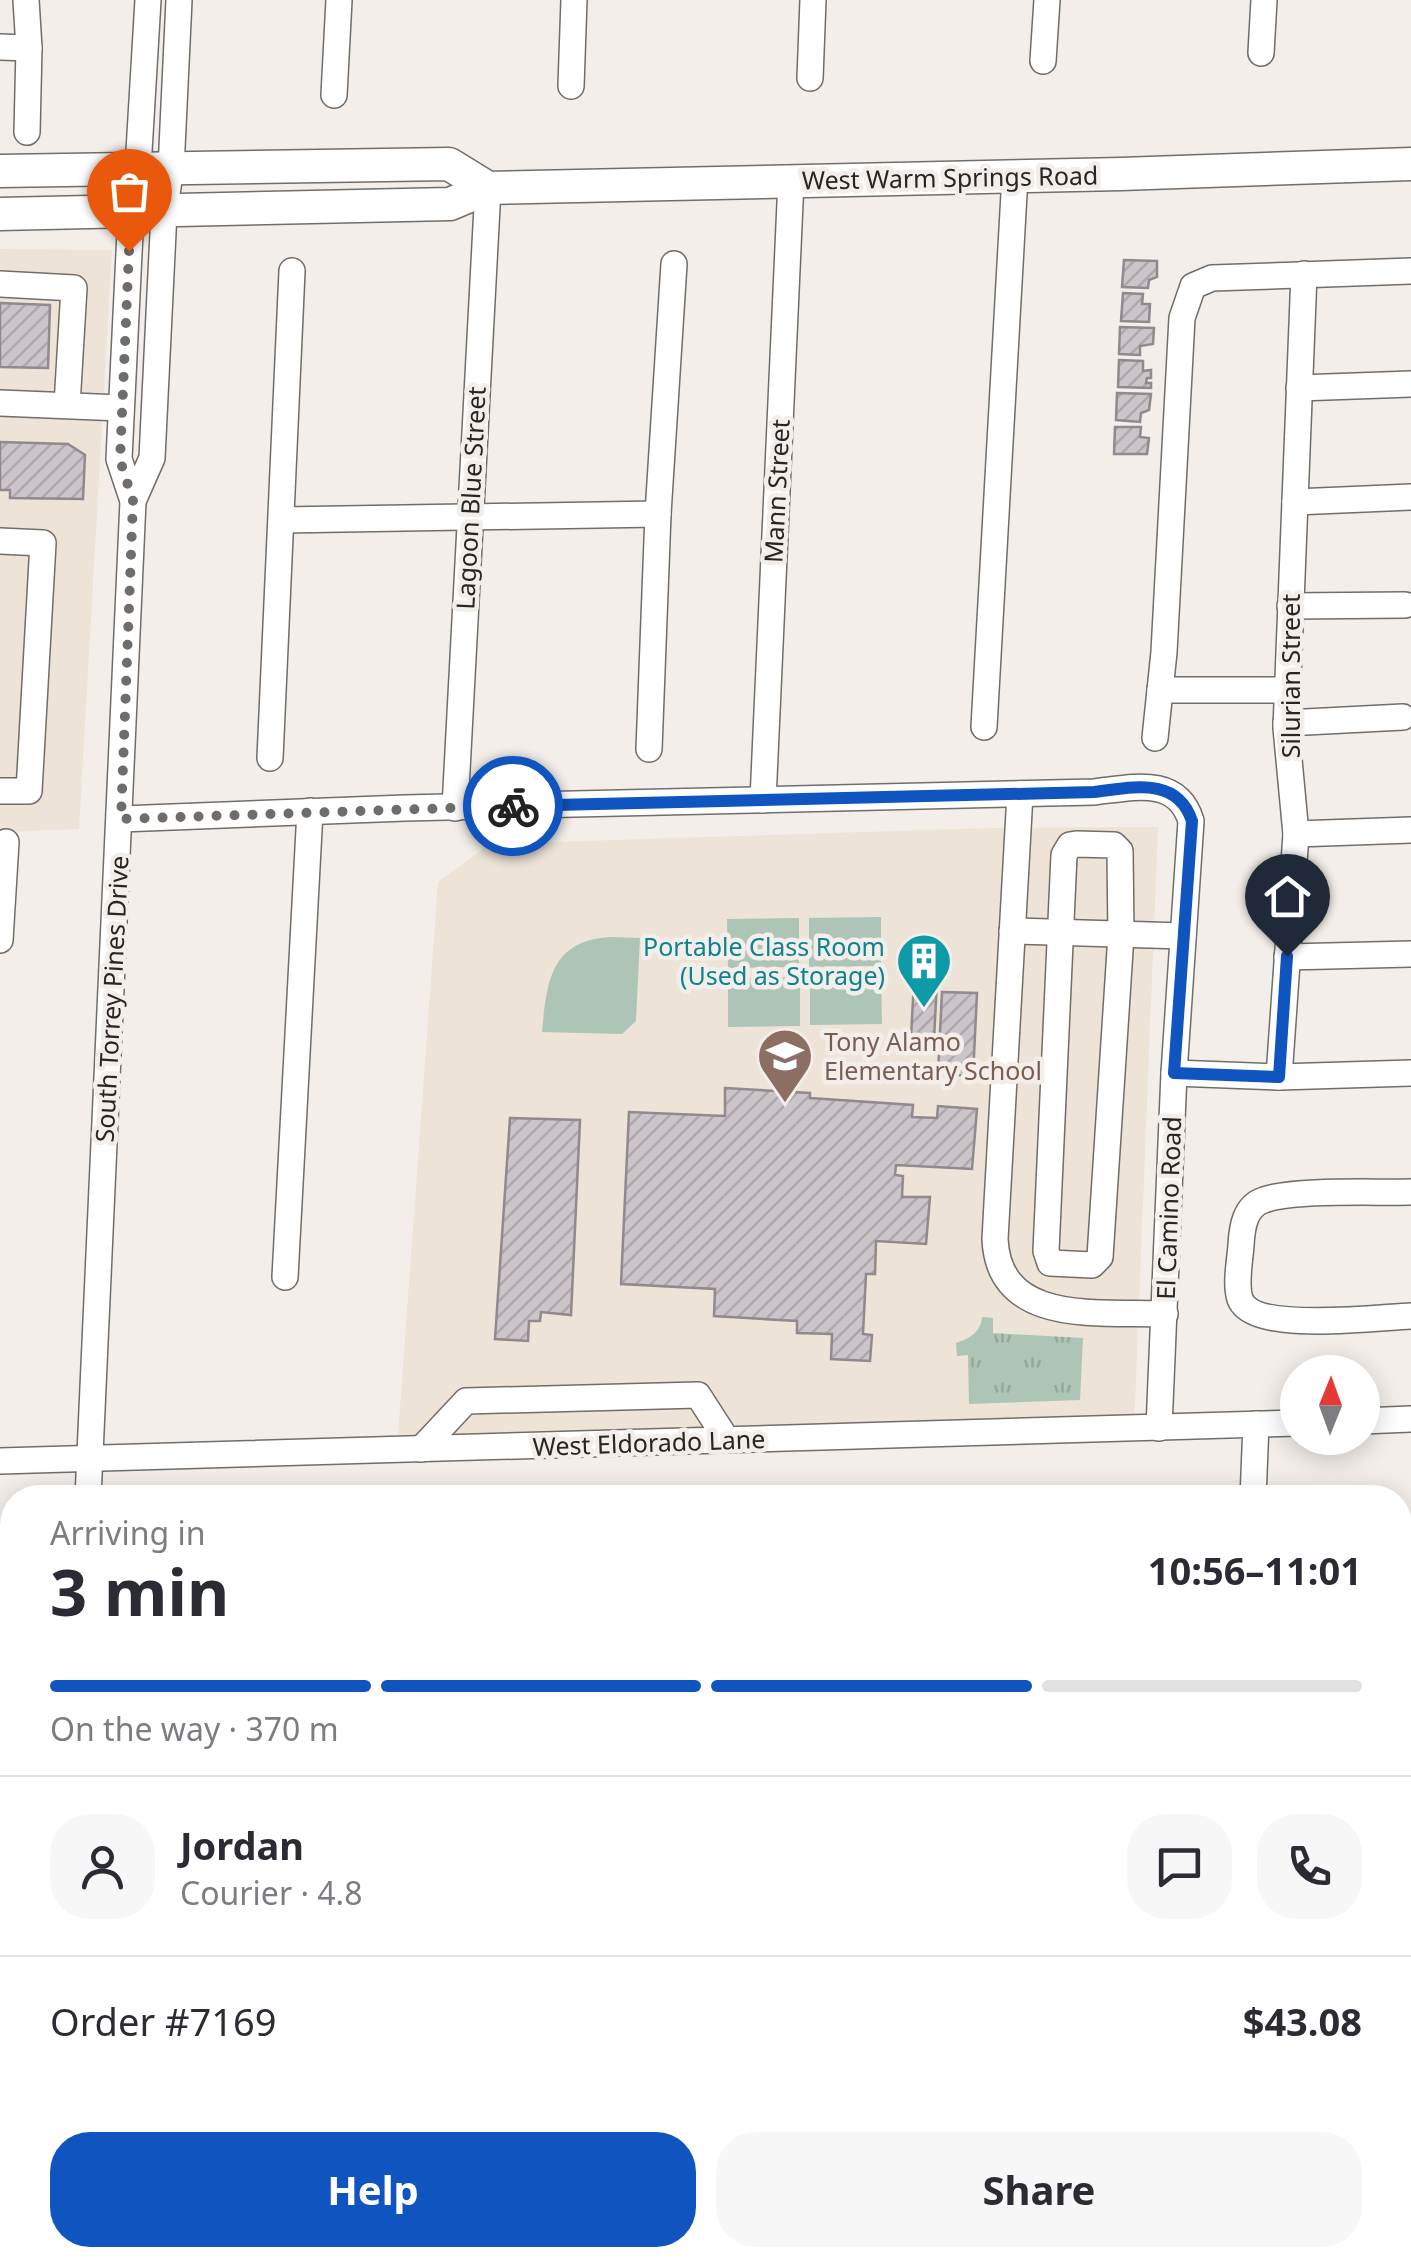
<!DOCTYPE html>
<meta charset="utf-8">
<style>
body{margin:0;font-family:"Noto Sans",sans-serif;background:#f7f7f7;color:#2b2b33;height:100vh;display:flex;flex-direction:column;font-size:38px;white-space:nowrap}
*{box-sizing:border-box;margin:0}
p{font-size:32px;color:#7c7c81}
.icon{flex:none;width:55px;height:55px;fill:none;stroke:currentColor;stroke-width:2;stroke-linecap:round;stroke-linejoin:round}
.map{position:relative;flex:1;overflow:hidden}
.drawer{position:absolute;left:0px;top:1485px;width:1412px;height:782px;display:flex;flex-direction:column;background:#fff;border-radius:40px 40px 0 0;box-shadow:0 5px 25px #0003}
.drawer>*{flex:none}
.needle{width:65px;rotate:1deg}
.controls{position:absolute;left:1280px;top:1355px;display:grid;gap:20px}
.controls a{display:grid;place-items:center;width:100px;height:100px;border-radius:50%;background:#fff;box-shadow:0 5px 25px #0003;font-size:50px}
.pin{position:absolute;display:grid;place-items:center;width:85px;height:85px;color:#fff;margin:-102px -42px;border-radius:50% 50% 50% 0;rotate:-45deg;box-shadow:0 0 10px #0007}
.pin .icon{rotate:45deg}
.courier{position:absolute;display:grid;place-items:center;width:100px;height:100px;margin:-50px;border:8px solid #1054bf;border-radius:50%;background:#fff;color:#222;box-shadow:0 2px 12px #0007}
.head em{font-style:normal;font-weight:700}
.head div{display:flex;flex-direction:column-reverse}
.head{display:flex;align-items:center;justify-content:space-between;height:170px;padding:0 50px}
h1{font-size:65px;font-weight:700;line-height:75px}
.bar{display:grid;grid-template-columns:repeat(4,1fr);gap:15px 10px;align-content:center;height:120px;padding:0 50px}
.bar i{height:12px;border-radius:8px;background:#e1e1e2}
.bar .on{background:#1054bf}
.bar p{grid-column:span 4}
.line{display:flex;align-items:center;gap:25px;padding:0 50px;border-top:2px solid #e1e1e2}
.line div{flex:1}
.round{display:grid;place-items:center;flex:none;width:105px;height:105px;border-radius:40px;background:#f7f7f7}
.primary-button{display:flex;gap:20px;margin-top:auto;padding:20px 50px}
.primary-button a{flex:1;height:115px;border-radius:40px;background:#1054bf;color:#fff;font-size:40px;font-weight:700;line-height:115px;text-align:center}
.primary-button a+a{background:#f7f7f7;color:#2b2b33}
.map>svg:first-child{display:block}
</style>
<div class="map">
<svg width="1411" height="2266" viewBox="0 0 1411 2266">
<defs>
<pattern id="grass-tufts" width="24" height="20" patternUnits="userSpaceOnUse" patternTransform="scale(2.5)"><rect width="24" height="20" fill="#aec4b6"/><path d="M3 7l-1-3M5 7V3M7 7l1-3M15 17l-1-3M17 17v-4M19 17l1-3" fill="none" stroke="#96a89c"/></pattern>
<pattern id="building-hatch" width="6" height="6" patternUnits="userSpaceOnUse" patternTransform="scale(2.5)"><rect width="6" height="6" fill="#cbc4c8"/><path d="M-1 1l2-2M0 6l6-6M5 7l2-2" fill="none" stroke="#aea8ac"/></pattern>
</defs>
<rect width="100%" height="100%" fill="#f3eee9"/>
<!-- built -->
<g fill="#ede3d7">
<polygon points="0,249 112,250 79,829 0,832"/>
<polygon points="1158,827 1134,1428 397,1450 438,882 490,844 993,828"/>
</g>
<!-- grass -->
<path fill="url(#grass-tufts)" d="M982,1317l11,1v15l90,5 -3,62 -111,4 -1,-49 -11,1 -1,-13c13,-4 25,-11 26,-26z"/>
<!-- pitch -->
<g fill="#aec4b6">
<polygon points="881,917 881,966 809,967 809,918"/>
<polygon points="799,918 799,967 728,968 727,919"/>
<path d="M610,937l30,1 -4,83 -14,13 -80,-2c5,-50 8,-91 68,-95z"/>
<polygon points="881,976 882,1024 810,1025 810,977"/>
<polygon points="800,977 800,1026 728,1027 728,978"/>
</g>
<!-- building -->
<g fill="url(#building-hatch)" stroke="#90898d" stroke-width="2.5">
<polygon points="1124,260 1157,261 1157,277 1149,280 1148,288 1122,287"/>
<polygon points="1123,293 1143,294 1142,304 1150,304 1149,322 1121,321"/>
<polygon points="0,303 50,305 48,368 0,367"/>
<polygon points="1120,327 1154,328 1153,344 1140,346 1140,355 1119,354"/>
<polygon points="1119,360 1143,361 1143,371 1151,370 1151,378 1147,378 1146,383 1151,383 1151,388 1118,387"/>
<polygon points="1117,393 1151,394 1149,410 1141,413 1140,422 1116,420"/>
<polygon points="1115,427 1141,427 1140,437 1149,438 1147,454 1114,454"/>
<polygon points="0,442 68,444 85,455 83,499 10,498 10,490 0,490"/>
<polygon points="914,980 937,981 934,1040 911,1038"/>
<polygon points="942,992 977,993 973,1076 938,1074"/>
<polygon points="725,1088 810,1093 810,1098 913,1105 912,1117 937,1118 938,1106 977,1109 972,1169 896,1165 895,1175 903,1176 902,1197 930,1197 926,1244 876,1241 875,1274 866,1274 863,1334 872,1335 870,1361 831,1359 832,1334 797,1333 797,1321 714,1316 715,1289 621,1284 629,1112 725,1116"/>
<polygon points="510,1118 580,1120 571,1315 541,1312 540,1321 529,1321 528,1341 495,1339"/>
</g>
<g fill="none" stroke-linecap="round" stroke-linejoin="round">
<!-- minor casing -->
<g stroke="#716d68" stroke-width="28">
<g id="minor">
<polyline points="26,0 29,48 27,132"/>
<polyline points="0,47 29,48"/>
<polyline points="1261,53 1264,0"/>
<polyline points="1043,61 1047,0"/>
<polyline points="810,78 813,0"/>
<polyline points="571,86 574,0"/>
<polyline points="334,95 339,0"/>
<polyline points="0,284 74,288 67,405"/>
<polyline points="1299,388 1411,384"/>
<polyline points="0,403 121,408"/>
<polyline points="133,501 152,458 164,212 171,169 179,0"/>
<polyline points="1295,502 1411,497"/>
<polyline points="282,520 658,514"/>
<polyline points="0,541 43,543 29,791 0,791"/>
<polyline points="1290,606 1405,605"/>
<polyline points="1160,690 1287,690"/>
<polyline points="1286,723 1403,717"/>
<polyline points="984,727 1015,176"/>
<polyline points="1155,738 1164,652 1182,318 1193,286 1212,278 1411,271"/>
<polyline points="649,749 658,514 674,264"/>
<polyline points="270,758 292,271"/>
<path d="M1020,794l-25,445c4,88 106,72 170,75"/>
<polyline points="763,800 791,181"/>
<polyline points="455,808 488,188"/>
<path d="M121,819l284,-11 689,-16c37,-4 83,-17 97,29l-17,252 -15,355"/>
<polyline points="1296,834 1411,830"/>
<polygon points="1076,844 1114,845 1120,851 1121,935 1100,1257 1092,1265 1050,1263 1046,1251 1064,855 1070,845"/>
<polyline points="1012,931 1183,936"/>
<polyline points="0,940 6,842"/>
<polyline points="1287,957 1411,954"/>
<polyline points="1174,1073 1279,1077 1411,1073"/>
<polyline points="1279,1077 1296,834 1286,728 1304,274"/>
<path d="M1411,1192c-37,1 -116,-3 -147,8 -19,6 -22,27 -23,45 -1,16 -6,38 -1,54 13,35 139,18 171,17"/>
<polyline points="285,1277 310,811"/>
<polyline points="1362,1421 1411,1419"/>
<polyline points="421,1449 466,1401 698,1395 727,1440"/>
<polyline points="0,1461 1298,1423"/>
<polyline points="88,1498 133,501 119,459 131,212 138,168 148,0"/>
<polyline points="1253,1498 1256,1424"/>
<polyline points="1113,2255 1216,2265"/>
<polyline points="51,2266 51,2255"/>
<polyline points="553,2266 553,2255"/>
</g>
</g>
<!-- major casing -->
<g stroke="#716d68" stroke-width="35">
<g id="major">
<polyline points="0,171 449,164 488,188"/>
<polyline points="0,214 450,204 488,188 1121,174 1411,164"/>
</g>
</g>
<!-- minor -->
<use href="#minor" stroke="#fff" stroke-width="25"/>
<!-- major -->
<use href="#major" stroke="#fff" stroke-width="32"/>
</g>
<g fill="none" stroke-linecap="round" stroke-linejoin="round">
<!-- done -->
<polyline stroke="#6f6c69" stroke-width="10" stroke-dasharray="0 18" points="129,251 120,460 133,501 121,819 513,806"/>
<!-- route -->
<path stroke="#1054bf" stroke-width="12" d="M513,806l581,-14c36,-4 83,-17 98,29l-18,252 105,4 8,-121"/>
</g>
<!-- icons -->
<defs>
<g id="building-pin" transform="scale(2.875)"><path d="M0 17L-7.5 6A9.5 9.5 0 1 1 7.5 6Z" fill="#0f9aa8" stroke="#f3eee9"/><path d="M-4-6H4V6H1V3H-1V6H-4ZM-2.5-4.3h1.7v1.8h-1.7ZM.8-4.3h1.7v1.8H.8ZM-2.5-1h1.7V.8h-1.7ZM.8-1h1.7V.8H.8Z" fill="#fff"/></g>
<g id="school-pin" transform="scale(2.875)"><path d="M0 17L-7.5 6A9.5 9.5 0 1 1 7.5 6Z" fill="#8d6e63" stroke="#f3eee9"/><path d="M0-5L7-2L0 1L-7-2ZM-4 1L0 2.5L4 1V4Q0 6-4 4Z" fill="#fff"/></g>
</defs>
<g fill-rule="evenodd">
<use href="#building-pin" x="924" y="961"/>
<use href="#school-pin" x="785" y="1056"/>
</g>
<g text-anchor="middle" stroke-width="9" stroke-linejoin="round" paint-order="stroke">
<!-- street labels -->
<g font-size="25" fill="#282624" stroke="#f3eee9">
<text transform="translate(950 178) rotate(-1)" y="9">West Warm Springs Road</text>
<text transform="translate(777 491) rotate(-87)" y="9">Mann Street</text>
<text transform="translate(471 498) rotate(-87)" y="9">Lagoon Blue Street</text>
<text transform="translate(1291 676) rotate(-90)" y="9">Silurian Street</text>
<text transform="translate(112 999) rotate(-87)" y="9">South Torrey Pines Drive</text>
<text transform="translate(1169 1208) rotate(-88)" y="9">El Camino Road</text>
<text transform="translate(649 1443) rotate(-2)" y="9">West Eldorado Lane</text>
</g>
<!-- culture labels -->
<g font-size="25" fill="#0d838f" stroke="#f3eee9" text-anchor="end">
<text x="885" y="956">Portable Class Room<tspan x="885" dy="29">(Used as Storage)</tspan></text>
</g>
<!-- education labels -->
<g font-size="25" fill="#785e54" stroke="#f3eee9" text-anchor="start">
<text x="824" y="1051">Tony Alamo<tspan x="824" dy="29">Elementary School</tspan></text>
</g>
</g>
</svg>
<div class="controls">
<a><svg class="needle" viewBox="-14 -14 28 28"><path d="M0-13l5 13h-10z" fill="#e53935"/><path d="M0 13l5-13h-10z" fill="#7c7c81"/></svg></a>
</div>
<div class="pin" style="left:129px;top:251px;background:#ea580c"><svg class="icon" aria-label="bag" viewBox="0 0 24 24"><path d="M5 8h14l-1 12H6zM9 8a3 3 0 0 1 6 0"/></svg></div>
<div class="pin" style="left:1287px;top:956px;background:#1f2937"><svg class="icon" aria-label="home" viewBox="0 0 24 24"><path d="M3 11l9-7 9 7M6 9v11h12V9"/></svg></div>
<div class="courier" style="left:513px;top:806px"><svg class="icon" aria-label="bike" viewBox="0 0 24 24"><circle cx="6" cy="16" r="4"/><circle cx="18" cy="16" r="4"/><path d="M6 16l4-8h5l3 8M10 8l3 8H6M13 5h3"/></svg></div>
<section class="drawer">
<div class="head"><div><h1>3 min</h1><p>Arriving in</p></div><em>10:56–11:01</em></div>
<div class="bar"><i class="on"></i><i class="on"></i><i class="on"></i><i></i><p>On the way · 370 m</p></div>
<div class="line" style="height:180px"><a class="round"><svg class="icon" aria-label="person" viewBox="0 0 24 24"><circle cx="12" cy="8" r="4"/><path d="M4 21q1-7 8-7t8 7"/></svg></a><div><b>Jordan</b><p>Courier · 4.8</p></div><a class="round"><svg class="icon" aria-label="chat" viewBox="0 0 24 24"><path d="M4 5h16v11H9l-5 4z"/></svg></a><a class="round"><svg class="icon" aria-label="phone" viewBox="0 0 24 24"><path d="M5 4h4l2 5-3 2q2 4 5 5l2-3 5 2v4C11 20 4 13 5 4z"/></svg></a></div>
<div class="line" style="height:130px"><div>Order #7169</div><b>$43.08</b></div>
<div class="primary-button"><a>Help</a><a>Share</a></div>
</section>
</div>
